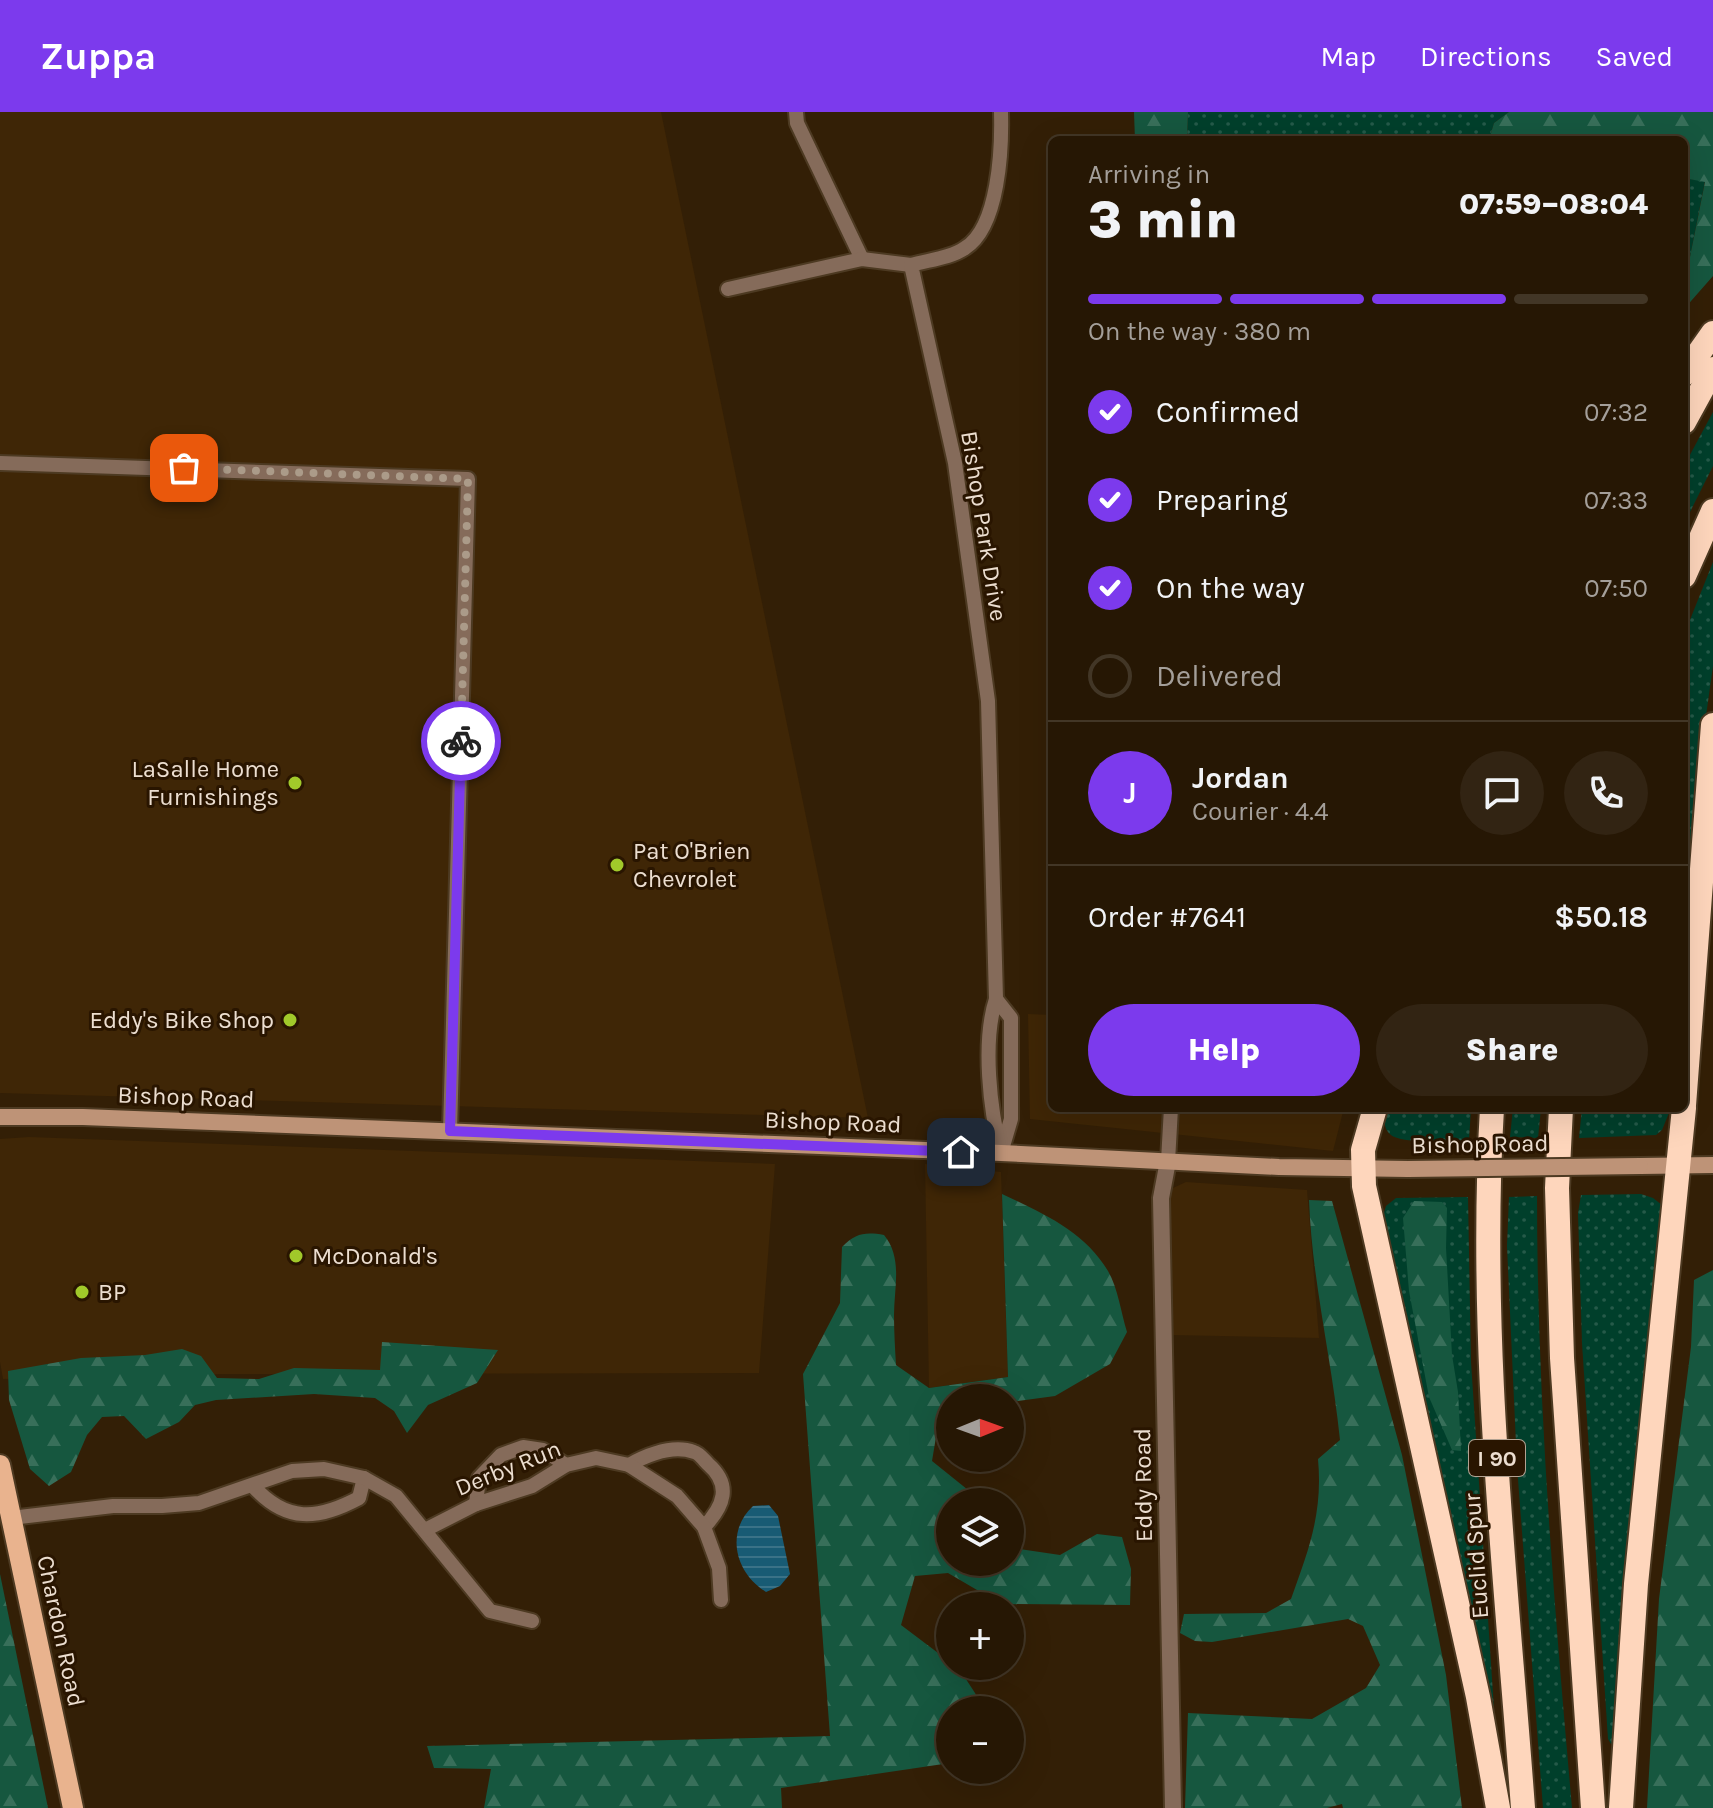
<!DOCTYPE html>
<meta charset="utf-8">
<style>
body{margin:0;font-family:Karla,sans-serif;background:#322413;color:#f1f3f6;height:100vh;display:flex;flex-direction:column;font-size:30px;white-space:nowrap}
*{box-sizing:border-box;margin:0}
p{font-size:26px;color:#a49f9a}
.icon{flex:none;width:44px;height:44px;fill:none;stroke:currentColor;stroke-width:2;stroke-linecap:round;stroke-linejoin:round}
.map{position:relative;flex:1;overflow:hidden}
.sheet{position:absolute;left:1048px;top:24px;width:640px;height:976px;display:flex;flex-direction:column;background:#261704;border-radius:12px;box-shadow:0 8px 32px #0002,0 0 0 2px #423626}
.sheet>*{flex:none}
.needle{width:52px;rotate:89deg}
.tools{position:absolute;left:936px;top:1272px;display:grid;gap:16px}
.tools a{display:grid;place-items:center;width:88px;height:88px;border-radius:50%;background:#261704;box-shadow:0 8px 32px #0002,0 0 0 2px #423626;font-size:40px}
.pin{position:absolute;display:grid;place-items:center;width:68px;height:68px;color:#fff;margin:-34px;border-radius:16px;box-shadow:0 4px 12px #0006}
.courier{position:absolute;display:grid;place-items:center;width:80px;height:80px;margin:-40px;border:6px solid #7c3aed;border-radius:50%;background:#fff;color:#222;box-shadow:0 2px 10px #0007}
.head em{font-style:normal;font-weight:800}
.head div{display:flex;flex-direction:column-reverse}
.head{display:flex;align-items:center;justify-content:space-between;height:136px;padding:0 40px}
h1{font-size:52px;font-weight:800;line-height:60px}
.bar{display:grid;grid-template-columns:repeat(4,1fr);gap:12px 8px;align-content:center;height:96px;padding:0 40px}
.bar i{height:10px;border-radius:6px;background:#423626}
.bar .active{background:#7c3aed}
.bar p{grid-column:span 4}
.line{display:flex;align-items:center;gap:20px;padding:0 40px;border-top:2px solid #423626}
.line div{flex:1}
.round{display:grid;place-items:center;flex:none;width:84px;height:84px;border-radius:42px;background:#322413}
ol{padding:0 40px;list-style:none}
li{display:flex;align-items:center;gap:24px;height:88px}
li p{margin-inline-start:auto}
li .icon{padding:8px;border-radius:50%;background:#7c3aed;color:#fff;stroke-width:4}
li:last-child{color:#a49f9a}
li i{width:44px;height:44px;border:4px solid #423626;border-radius:50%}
.cta{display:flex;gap:16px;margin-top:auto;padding:16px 40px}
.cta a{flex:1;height:92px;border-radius:48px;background:#7c3aed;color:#fff;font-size:32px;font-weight:800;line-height:92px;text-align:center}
.cta a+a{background:#322413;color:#f1f3f6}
header{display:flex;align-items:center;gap:48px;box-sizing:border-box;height:112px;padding:0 40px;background:#7c3aed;color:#fff}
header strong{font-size:38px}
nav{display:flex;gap:44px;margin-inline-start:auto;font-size:28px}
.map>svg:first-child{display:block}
</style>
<header>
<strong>Zuppa</strong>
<nav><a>Map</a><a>Directions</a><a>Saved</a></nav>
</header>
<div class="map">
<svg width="1713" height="1696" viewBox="0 0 1713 1696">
<defs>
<pattern id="grass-dots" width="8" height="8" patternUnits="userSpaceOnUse" patternTransform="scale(2)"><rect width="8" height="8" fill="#003f2b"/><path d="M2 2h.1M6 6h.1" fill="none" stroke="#255a49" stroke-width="1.8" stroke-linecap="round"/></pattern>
<pattern id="forest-firs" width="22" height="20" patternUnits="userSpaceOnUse" patternTransform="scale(2)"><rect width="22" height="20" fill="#16573f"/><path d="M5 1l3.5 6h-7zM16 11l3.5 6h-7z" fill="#386f5a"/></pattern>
<pattern id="water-rules" width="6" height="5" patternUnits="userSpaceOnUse" patternTransform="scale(2)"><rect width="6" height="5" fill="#185b74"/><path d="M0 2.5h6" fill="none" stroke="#3a7287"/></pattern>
</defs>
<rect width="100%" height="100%" fill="#331f06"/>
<!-- built -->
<g fill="#3f2606">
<polygon points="0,0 661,0 868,1006 0,981"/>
<polygon points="1028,902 1052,903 1052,996 1344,996 1333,1039 1030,1007"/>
<polygon points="29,1025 775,1052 759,1261 226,1262 3,1267 0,1250 0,1027"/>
<polygon points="925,1052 1001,1060 1008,1265 929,1276"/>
<polygon points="1186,1070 1307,1078 1319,1226 1169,1223 1165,1098 1173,1076"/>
</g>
<!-- grass -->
<g fill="url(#grass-dots)">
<polygon points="1188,0 1509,0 1494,11 1489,28 1187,28"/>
<polygon points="1684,66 1705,69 1684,175"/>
<polygon points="1713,300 1713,354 1684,412 1684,354"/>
<polygon points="1713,450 1713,554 1704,618 1684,834 1684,523"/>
<path d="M1389,996h82l-2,32c-17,0 -72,6 -81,-8 -6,-8 -2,-16 1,-24z"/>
<polygon points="1513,996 1541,996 1538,1026 1510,1025"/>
<polygon points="1582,996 1671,996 1662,1018 1656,1023 1579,1026"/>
<polygon points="1641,1082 1653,1086 1662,1093 1661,1116 1617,1630 1611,1632 1608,1627 1582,1231 1578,1101 1581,1083"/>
<path d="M1537,1084c0,204 17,408 35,612h-29l-26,-342 -10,-220 2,-49z"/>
<polygon points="1468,1085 1471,1250 1495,1612 1491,1611 1383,1104 1386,1094 1396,1086"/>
</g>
<!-- forest -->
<g fill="url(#forest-firs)">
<polygon points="1134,0 1188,0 1187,28 1135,28"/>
<polygon points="1509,0 1713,0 1713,164 1684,197 1684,175 1705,70 1684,66 1684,28 1489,28 1494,11"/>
<path d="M1002,1082c40,19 82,37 106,77 10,17 13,42 19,61l-17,32 -55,32 -45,6v-4h-60v27l-13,6 -5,30 51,41h-33v60h60v-18l3,4 47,7 37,-21 25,3 9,32 -1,36 -129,-1 -53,-31 -33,3 -14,49 49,37v4h5l7,7 24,37h-36v53l-169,25 1,20h-298l7,-39 -57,-1 -7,-22 403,-10 -27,-362 37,-71 2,-56c14,-14 23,-15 42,-12 19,23 10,53 10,80 0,16 1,34 2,50l33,23 79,-11z"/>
<path d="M1309,1088l23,1 70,254 44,220 16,133h-119l-1,-4 -15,4h-142l3,-95 124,6 54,-31 14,-23 -17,-39 -15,-7 -136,23 -17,-1 -15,-8 4,-19 82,-1 25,-14c18,-50 32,-86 27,-140l22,-19c-8,-80 -28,-159 -31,-240z"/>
<polygon points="1414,1089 1442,1090 1447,1096 1446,1136 1452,1243 1458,1280 1461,1339 1452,1338 1429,1285 1409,1179 1403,1106"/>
<polygon points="1713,1158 1713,1696 1647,1696 1659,1487 1691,1235 1694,1168"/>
<polygon points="382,1230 498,1238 477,1271 428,1293 407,1321 394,1299 375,1286 314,1282 216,1288 195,1293 179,1310 146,1327 124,1304 102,1305 87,1323 71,1360 49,1374 30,1357 9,1288 8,1259 81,1246 145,1243 182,1237 201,1244 217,1266 259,1267 294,1256 380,1258"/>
<polygon points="0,1462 48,1696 0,1696"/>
</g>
<!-- water -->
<path fill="url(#water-rules)" d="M769,1393l9,11 12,58 -10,12 -14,6c-31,-19 -41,-60 -13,-86z"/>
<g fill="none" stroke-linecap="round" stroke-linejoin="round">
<!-- minor casing -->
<g stroke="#4d3a22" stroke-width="18">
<g id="minor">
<polyline points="796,0 797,11 862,147"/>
<polyline points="728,177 862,147 911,153"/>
<polyline points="0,351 468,367 450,1019"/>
<polyline points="996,887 1011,906 1011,1007 1001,1041"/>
<path d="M1001,1041c-11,-43 -19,-111 -5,-154l-8,-298 -33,-238 -44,-198c17,-5 40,-7 54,-17 34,-21 37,-100 36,-136"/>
<polyline points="1168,1049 1171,996"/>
<path d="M629,1353c18,-10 43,-21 65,-13 5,1 10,8 14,12 24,21 16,42 -4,63"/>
<path d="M253,1374c33,37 65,34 106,12l5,-20"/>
<polyline points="476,1392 479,1366 501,1343 523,1335 543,1338 566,1353"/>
<polyline points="11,1406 113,1394 162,1394 199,1391 292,1359 324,1357 364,1366 396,1384 490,1499 532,1509"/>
<polyline points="425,1418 476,1392 532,1374 566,1353 596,1346 629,1353 677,1384 704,1415 719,1456 721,1488"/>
</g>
</g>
<!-- tertiary casing -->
<g stroke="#4d3a22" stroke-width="20">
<polyline id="tertiary" points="1168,1049 1161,1086 1173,1696"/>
</g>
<!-- secondary casing -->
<g stroke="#4d3a22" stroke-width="20">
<g id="secondary">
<polyline points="0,1005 83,1005 1001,1041 1279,1055 1408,1057"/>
<polyline points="1640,1054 1713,1053"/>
</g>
</g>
<!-- primary casing -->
<g stroke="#4d3a22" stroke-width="24">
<polyline id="primary" points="0,1353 73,1696"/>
</g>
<!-- motorway casing -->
<g stroke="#4d3a22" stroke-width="28">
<g id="motorway">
<polyline points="1684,262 1713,221"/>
<polyline points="1684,310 1713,257"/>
<polyline points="1684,464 1713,399"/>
<polyline points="1684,993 1713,613"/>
<polyline points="1375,996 1363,1038 1364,1074 1478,1585 1498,1696"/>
<path d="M1492,996c-14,233 14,468 31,700"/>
<polyline points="1561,996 1557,1076 1562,1246 1593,1696"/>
<polyline points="1621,1696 1636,1472 1684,996"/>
</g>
</g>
<!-- minor -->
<use href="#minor" stroke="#856b5a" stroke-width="14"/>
<!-- tertiary -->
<use href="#tertiary" stroke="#856b5a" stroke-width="16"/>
<!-- secondary -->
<use href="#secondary" stroke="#be9377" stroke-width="16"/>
<!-- primary -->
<use href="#primary" stroke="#e9b38e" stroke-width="20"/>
<!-- motorway -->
<use href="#motorway" stroke="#fed6bc" stroke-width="24"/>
<!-- secondary-bridge casing -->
<g stroke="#4d3a22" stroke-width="20" stroke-linecap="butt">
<polyline id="secondary-bridge" points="1408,1057 1640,1054"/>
</g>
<!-- secondary-bridge -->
<use href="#secondary-bridge" stroke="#be9377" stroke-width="16"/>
</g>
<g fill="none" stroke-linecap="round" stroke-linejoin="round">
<!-- done -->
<polyline stroke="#ab9b89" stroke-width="8" stroke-dasharray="0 14.4" points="184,356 468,367 461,629"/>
<!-- route -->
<polyline stroke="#7c3aed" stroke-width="10" points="461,629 450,1019 961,1040"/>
</g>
<!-- markers -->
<g fill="#a1c92a" stroke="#291500" stroke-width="3">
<circle cx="295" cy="671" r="8"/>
<circle cx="617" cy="753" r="8"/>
<circle cx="290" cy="908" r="8"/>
<circle cx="296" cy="1144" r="8"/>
<circle cx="82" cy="1180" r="8"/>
</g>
<g text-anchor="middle" stroke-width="6" stroke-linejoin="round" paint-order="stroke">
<!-- shield labels -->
<rect fill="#291500" stroke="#b2a292" stroke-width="2" x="1469" y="1328" width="56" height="36" rx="6"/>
<g font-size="22" font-weight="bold" fill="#ecded0">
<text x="1497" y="1354">I 90</text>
</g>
<!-- street labels -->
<g font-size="24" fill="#ecded0" stroke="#291500">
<text transform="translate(984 414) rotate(81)" y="8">Bishop Park Drive</text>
<text transform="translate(186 985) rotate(2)" y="8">Bishop Road</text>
<text transform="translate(833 1010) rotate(2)" y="8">Bishop Road</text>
<text transform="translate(1480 1032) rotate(-1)" y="8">Bishop Road</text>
<text transform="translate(508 1356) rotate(-22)" y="8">Derby Run</text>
<text transform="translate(1143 1373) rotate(-91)" y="8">Eddy Road</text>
<text transform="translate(1476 1444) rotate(-94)" y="8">Euclid Spur</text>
<text transform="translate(61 1519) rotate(78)" y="8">Chardon Road</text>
</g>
<!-- poi labels -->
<g font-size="24" fill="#ecded0" stroke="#291500" text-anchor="start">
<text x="279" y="665" text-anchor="end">LaSalle Home<tspan x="279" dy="28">Furnishings</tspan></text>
<text x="633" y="747">Pat O'Brien<tspan x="633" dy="28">Chevrolet</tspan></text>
<text x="274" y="916" text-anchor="end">Eddy's Bike Shop</text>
<text x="312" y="1152">McDonald's</text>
<text x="98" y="1188">BP</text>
</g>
</g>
</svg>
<div class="tools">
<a><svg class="needle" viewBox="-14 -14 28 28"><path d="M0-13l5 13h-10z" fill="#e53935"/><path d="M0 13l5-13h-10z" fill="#a49f9a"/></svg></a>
<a><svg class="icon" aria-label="layers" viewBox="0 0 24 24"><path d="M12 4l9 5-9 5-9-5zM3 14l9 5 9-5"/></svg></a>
<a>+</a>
<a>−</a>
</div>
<div class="pin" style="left:184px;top:356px;background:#ea580c"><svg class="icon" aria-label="bag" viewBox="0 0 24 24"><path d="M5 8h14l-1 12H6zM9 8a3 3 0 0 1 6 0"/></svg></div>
<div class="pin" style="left:961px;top:1040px;background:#1f2937"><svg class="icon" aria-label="home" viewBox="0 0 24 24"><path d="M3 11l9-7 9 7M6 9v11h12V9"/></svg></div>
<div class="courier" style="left:461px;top:629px"><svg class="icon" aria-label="bike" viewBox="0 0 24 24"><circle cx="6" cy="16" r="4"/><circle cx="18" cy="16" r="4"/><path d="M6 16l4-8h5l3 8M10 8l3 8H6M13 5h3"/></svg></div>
<section class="sheet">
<div class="head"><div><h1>3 min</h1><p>Arriving in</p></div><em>07:59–08:04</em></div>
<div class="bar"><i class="active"></i><i class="active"></i><i class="active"></i><i></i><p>On the way · 380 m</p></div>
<ol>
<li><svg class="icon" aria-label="check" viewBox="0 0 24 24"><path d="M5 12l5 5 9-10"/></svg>Confirmed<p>07:32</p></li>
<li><svg class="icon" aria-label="check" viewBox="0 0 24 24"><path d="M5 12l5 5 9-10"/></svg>Preparing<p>07:33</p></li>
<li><svg class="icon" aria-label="check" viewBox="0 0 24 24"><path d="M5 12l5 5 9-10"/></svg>On the way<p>07:50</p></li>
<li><i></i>Delivered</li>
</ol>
<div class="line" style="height:144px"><b class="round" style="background:#7c3aed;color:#fff">J</b><div><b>Jordan</b><p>Courier · 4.4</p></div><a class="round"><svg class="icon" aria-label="chat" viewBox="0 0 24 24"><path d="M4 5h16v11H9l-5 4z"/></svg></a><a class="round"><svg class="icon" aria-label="phone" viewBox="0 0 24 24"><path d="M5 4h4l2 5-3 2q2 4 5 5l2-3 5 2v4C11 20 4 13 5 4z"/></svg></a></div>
<div class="line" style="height:104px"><div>Order #7641</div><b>$50.18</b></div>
<div class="cta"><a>Help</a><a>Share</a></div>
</section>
</div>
